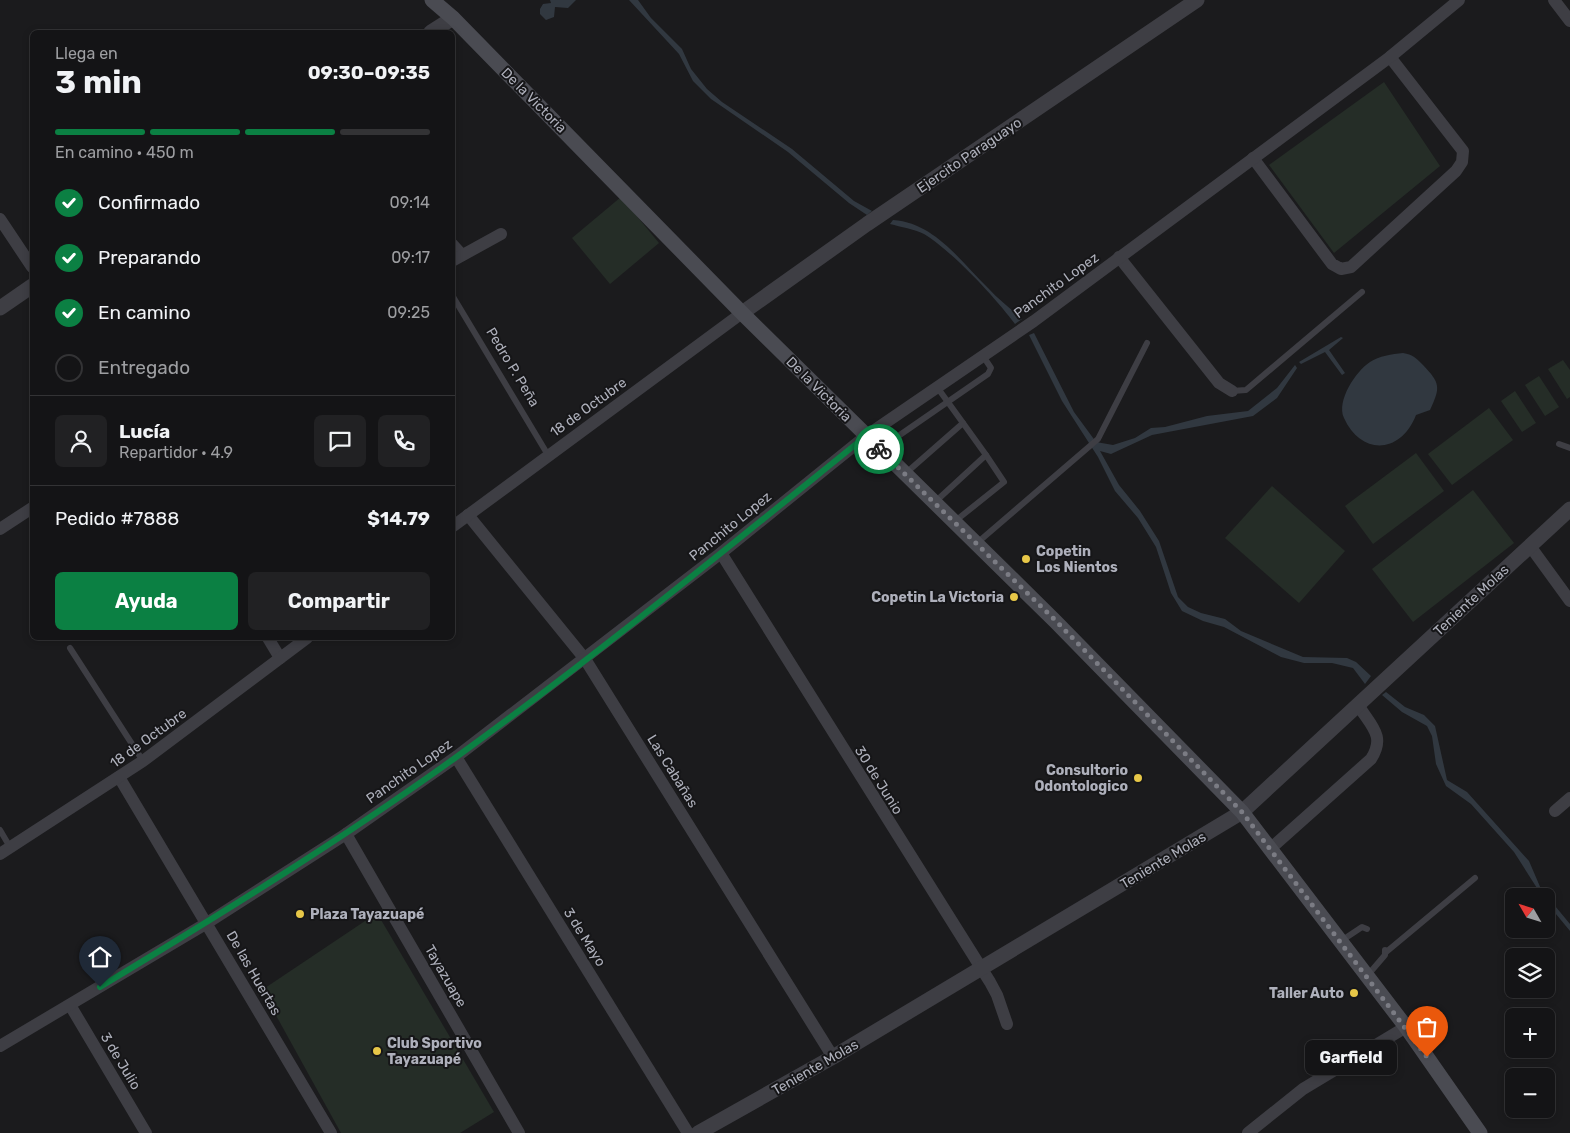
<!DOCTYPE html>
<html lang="es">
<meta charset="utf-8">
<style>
body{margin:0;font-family:Rubik,sans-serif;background:#212123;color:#f1f3f6;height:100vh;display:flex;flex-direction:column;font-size:19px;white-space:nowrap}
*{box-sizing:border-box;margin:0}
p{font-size:16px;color:#9d9ea1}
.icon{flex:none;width:28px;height:28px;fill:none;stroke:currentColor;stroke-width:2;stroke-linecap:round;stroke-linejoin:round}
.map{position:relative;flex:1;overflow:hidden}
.sheet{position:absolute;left:30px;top:30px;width:425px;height:610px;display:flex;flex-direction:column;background:#141416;border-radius:8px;box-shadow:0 2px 8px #0003,0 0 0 1px #333335}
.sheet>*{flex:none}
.needle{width:32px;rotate:309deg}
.controls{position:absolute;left:1505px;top:888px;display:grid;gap:10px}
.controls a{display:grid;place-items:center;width:50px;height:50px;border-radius:8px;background:#141416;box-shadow:0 2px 8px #0003,0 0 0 1px #333335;font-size:25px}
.pin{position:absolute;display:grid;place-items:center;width:42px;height:42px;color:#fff;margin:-51px -21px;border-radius:50% 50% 50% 0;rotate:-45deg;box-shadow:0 0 5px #0007}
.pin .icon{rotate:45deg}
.courier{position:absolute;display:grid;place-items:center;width:50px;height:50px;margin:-25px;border:4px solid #0b8043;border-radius:50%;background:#fff;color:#222;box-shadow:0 1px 6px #0007}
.bubble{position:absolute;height:35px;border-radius:8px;background:#141416;box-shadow:0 2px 8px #0003,0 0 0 1px #333335;font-size:16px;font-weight:700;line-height:35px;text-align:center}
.headline em{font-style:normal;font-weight:700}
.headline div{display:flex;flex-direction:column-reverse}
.headline{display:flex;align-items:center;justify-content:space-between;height:85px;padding:0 25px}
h1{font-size:32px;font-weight:700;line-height:38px}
.bar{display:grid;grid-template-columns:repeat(4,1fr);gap:8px 5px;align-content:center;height:60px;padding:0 25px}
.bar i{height:6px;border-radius:4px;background:#333335}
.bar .active{background:#0b8043}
.bar p{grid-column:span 4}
.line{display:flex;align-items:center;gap:12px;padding:0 25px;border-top:1px solid #333335}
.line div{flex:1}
.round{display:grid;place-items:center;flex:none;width:52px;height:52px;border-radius:8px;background:#212123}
ol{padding:0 25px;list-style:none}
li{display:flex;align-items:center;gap:15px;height:55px}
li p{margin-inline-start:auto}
li .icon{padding:5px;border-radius:50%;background:#0b8043;color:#fff;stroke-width:4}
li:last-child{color:#9d9ea1}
li i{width:28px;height:28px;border:2px solid #333335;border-radius:50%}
.primary-button{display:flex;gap:10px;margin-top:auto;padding:10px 25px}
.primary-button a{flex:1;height:58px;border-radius:8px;background:#0b8043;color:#fff;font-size:20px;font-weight:700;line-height:58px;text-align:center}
.primary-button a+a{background:#212123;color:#f1f3f6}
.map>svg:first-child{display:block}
</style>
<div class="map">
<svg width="1570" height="1133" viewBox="0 0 1570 1133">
<rect width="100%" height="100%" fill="#1b1b1d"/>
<!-- green -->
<g fill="#252d27">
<polygon points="1384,82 1440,166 1334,253 1269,165"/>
<polygon points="621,197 659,243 610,284 572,238"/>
<polygon points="1563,360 1570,370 1570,397 1567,399 1548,369"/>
<polygon points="1539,376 1559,407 1545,416 1525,385"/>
<polygon points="1515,391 1536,423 1522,432 1501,401"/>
<polygon points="1489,408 1513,440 1452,485 1428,454"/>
<polygon points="1416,453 1444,491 1373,544 1345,506"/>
<polygon points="1272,486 1345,551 1299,603 1225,538"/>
<polygon points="1473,490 1514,543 1413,622 1372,569"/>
<polygon points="377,913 494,1112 460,1133 341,1133 262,990"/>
</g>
<!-- water -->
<g fill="#313840">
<polygon points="550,0 576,0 568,8 555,7 554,17 546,20 540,14 540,9 543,4 551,3"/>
<polygon points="629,0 638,0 651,18 682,49 691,69 707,89 722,102 792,149 854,201 872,211 867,215 849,203 788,152 711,99 693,81 679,54"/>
<path d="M893,220c42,3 67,41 95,68 10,11 23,21 34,31l-7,5c-20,-27 -63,-73 -91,-90 -10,-5 -23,-7 -34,-10z"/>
<polygon points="1034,333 1074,412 1096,442 1113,445 1135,438 1151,428 1165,427 1207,416 1248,411 1277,388 1295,365 1297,368 1277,398 1253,416 1152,435 1111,454 1100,451 1119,485 1140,511 1159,541 1178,597 1188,607 1201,613 1225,619 1241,631 1303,657 1347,658 1356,662 1371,676 1365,684 1353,668 1332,663 1304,663 1281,657 1224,627 1203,621 1182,611 1171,593 1156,547 1138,518 1115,491 1098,457 1062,401 1029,335"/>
<polygon points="1341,337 1343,338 1329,350 1345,373 1342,375 1325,352 1301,364 1299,362"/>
<path d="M1403,353c10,2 12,4 20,12 17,18 18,22 7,45l-14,5c-15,39 -55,41 -72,3 -8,-17 12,-47 26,-56 9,-6 22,-8 33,-9z"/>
<polygon points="1386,692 1405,707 1424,715 1435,726 1447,780 1467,792 1529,861 1541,889 1570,924 1570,931 1546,902 1546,896 1542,896 1514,852 1471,804 1446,786 1436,764 1432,736 1427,726 1402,712 1382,695"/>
</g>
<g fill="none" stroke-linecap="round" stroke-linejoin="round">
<!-- service -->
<g stroke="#3e3e44" stroke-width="6">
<polyline points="452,295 548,455"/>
<polyline points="937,387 963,423"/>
<polyline points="1232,391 1246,390 1362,292"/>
<polyline points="1559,444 1570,448"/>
<polyline points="881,448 988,374 991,368 983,356"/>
<polyline points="906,473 963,423 986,455 935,502"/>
<polyline points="954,522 1004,482 986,455"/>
<polyline points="977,543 1098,439 1147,343"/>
<polyline points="70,648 143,761"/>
<polyline points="0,830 10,847"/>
<polyline points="1341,941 1362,927 1367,929"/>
<polyline points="1385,953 1475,878"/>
<polyline points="1367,976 1385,955 1385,950"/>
</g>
<!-- minor -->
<g stroke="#3e3e44" stroke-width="12">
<polyline points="1554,0 1570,21"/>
<polyline points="1253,158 1332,264 1341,269 1351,267 1456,171 1462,162 1463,151 1390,57"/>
<polyline points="0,219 32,267"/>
<polyline points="452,244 462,255"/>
<polyline points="1119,257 1219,383 1232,391"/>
<polyline points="452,261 501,234"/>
<polyline points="468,515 585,659 833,1057"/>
<polyline points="452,527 742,313"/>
<polyline points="0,529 32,508"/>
<polyline points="1530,546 1570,601"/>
<polyline points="721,553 990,982 997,995 1007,1024"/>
<polyline points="268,638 280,658"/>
<polyline points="456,757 688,1133"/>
<polyline points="119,777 331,1133"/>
<polyline points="1555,811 1570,798"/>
<polyline points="346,834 519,1133"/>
<path d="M1270,849l101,-90c15,-23 0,-33 -13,-54"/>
<polyline points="0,854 143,761 307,638"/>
<polyline points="70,1005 146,1133"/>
<polyline points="0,1046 207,923 346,834 456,757 721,553 866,436 1034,321 1390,57 1459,0"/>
<polyline points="1248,1133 1303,1089 1406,1027"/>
</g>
<!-- tertiary -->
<g stroke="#3e3e44" stroke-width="15">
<polyline points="431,32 453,18"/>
<polyline points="0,308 32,286"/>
<polyline points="742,313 867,224 1197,0"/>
<polyline points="698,1133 833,1057 1242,812 1570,509"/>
</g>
<!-- secondary -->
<polyline stroke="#4a4b52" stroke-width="15" points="432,0 453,18 742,313 1055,621 1242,812 1406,1027 1480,1133"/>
</g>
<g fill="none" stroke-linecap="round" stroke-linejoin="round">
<!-- done -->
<polyline stroke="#7b7c84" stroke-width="5" stroke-dasharray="0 9" points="879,449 1056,621 1242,812 1427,1057"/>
<!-- route -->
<path stroke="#0b8043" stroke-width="6" d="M100,987c121,-73 241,-147 355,-229 141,-102 276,-213 411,-322l13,13"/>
</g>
<!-- markers -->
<g fill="#e7c748" stroke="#161618" stroke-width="2">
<circle cx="1026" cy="559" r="5"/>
<circle cx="1014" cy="597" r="5"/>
<circle cx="1138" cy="778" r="5"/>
<circle cx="300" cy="914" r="5"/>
<circle cx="1354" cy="993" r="5"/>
<circle cx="377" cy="1051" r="5"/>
</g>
<g text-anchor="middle" stroke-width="4" stroke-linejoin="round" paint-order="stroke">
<!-- street labels -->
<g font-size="14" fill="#aeb0bb" stroke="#161618">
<text transform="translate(534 100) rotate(45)" y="5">De la Victoria</text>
<text transform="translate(969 155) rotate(-34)" y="5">Ejercito Paraguayo</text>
<text transform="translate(1056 285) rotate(-36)" y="5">Panchito Lopez</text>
<text transform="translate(513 367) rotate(59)" y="5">Pedro P. Peña</text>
<text transform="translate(819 389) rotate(45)" y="5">De la Victoria</text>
<text transform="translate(588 407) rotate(-36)" y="5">18 de Octubre</text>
<text transform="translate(730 526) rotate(-39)" y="5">Panchito Lopez</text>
<text transform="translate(1471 600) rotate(-43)" y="5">Teniente Molas</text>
<text transform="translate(148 738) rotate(-36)" y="5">18 de Octubre</text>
<text transform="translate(409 771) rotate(-35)" y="5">Panchito Lopez</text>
<text transform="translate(673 771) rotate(58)" y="5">Las Cabañas</text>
<text transform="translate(879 780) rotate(58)" y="5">30 de Junio</text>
<text transform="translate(1163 860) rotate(-31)" y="5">Teniente Molas</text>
<text transform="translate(585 937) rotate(58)" y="5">3 de Mayo</text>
<text transform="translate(254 973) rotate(60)" y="5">De las Huertas</text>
<text transform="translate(446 976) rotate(60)" y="5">Tayazuape</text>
<text transform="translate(121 1061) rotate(59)" y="5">3 de Julio</text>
<text transform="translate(815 1067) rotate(-30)" y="5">Teniente Molas</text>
</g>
<!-- poi labels -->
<g font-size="14" font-weight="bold" fill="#aeb0bb" stroke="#161618" text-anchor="start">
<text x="1036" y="556">Copetin<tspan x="1036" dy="16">Los Nientos</tspan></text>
<text x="1004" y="602" text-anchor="end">Copetin La Victoria</text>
<text x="1128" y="775" text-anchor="end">Consultorio<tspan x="1128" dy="16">Odontologico</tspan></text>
<text x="310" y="919">Plaza Tayazuapé</text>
<text x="1344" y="998" text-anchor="end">Taller Auto</text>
<text x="387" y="1048">Club Sportivo<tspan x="387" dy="16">Tayazuapé</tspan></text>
</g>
</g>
</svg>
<div class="controls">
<a><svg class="needle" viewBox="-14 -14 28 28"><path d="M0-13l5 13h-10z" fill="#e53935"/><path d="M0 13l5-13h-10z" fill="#9d9ea1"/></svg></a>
<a><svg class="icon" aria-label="layers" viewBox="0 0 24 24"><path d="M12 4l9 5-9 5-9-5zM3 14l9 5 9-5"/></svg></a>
<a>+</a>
<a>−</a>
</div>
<div class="pin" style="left:1427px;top:1057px;background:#ea580c"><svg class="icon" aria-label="bag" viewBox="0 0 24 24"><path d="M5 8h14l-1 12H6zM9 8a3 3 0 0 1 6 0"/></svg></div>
<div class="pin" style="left:100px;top:987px;background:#1f2937"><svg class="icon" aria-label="home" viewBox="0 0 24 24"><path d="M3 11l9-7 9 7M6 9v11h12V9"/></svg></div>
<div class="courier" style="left:879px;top:449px"><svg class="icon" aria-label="bike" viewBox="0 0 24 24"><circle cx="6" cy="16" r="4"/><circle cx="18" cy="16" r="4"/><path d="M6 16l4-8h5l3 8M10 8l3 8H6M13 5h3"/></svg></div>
<div class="bubble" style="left:1305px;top:1040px;width:92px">Garfield</div>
<section class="sheet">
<div class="headline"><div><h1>3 min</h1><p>Llega en</p></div><em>09:30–09:35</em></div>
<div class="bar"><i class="active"></i><i class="active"></i><i class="active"></i><i></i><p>En camino · 450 m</p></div>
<ol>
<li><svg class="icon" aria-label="check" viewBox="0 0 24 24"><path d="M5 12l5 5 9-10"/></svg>Confirmado<p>09:14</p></li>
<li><svg class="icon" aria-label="check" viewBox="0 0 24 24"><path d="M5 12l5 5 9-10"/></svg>Preparando<p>09:17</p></li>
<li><svg class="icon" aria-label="check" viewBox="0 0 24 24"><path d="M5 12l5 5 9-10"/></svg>En camino<p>09:25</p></li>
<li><i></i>Entregado</li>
</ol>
<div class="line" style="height:90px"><a class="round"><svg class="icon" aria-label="person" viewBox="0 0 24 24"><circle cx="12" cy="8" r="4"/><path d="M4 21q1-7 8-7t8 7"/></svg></a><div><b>Lucía</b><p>Repartidor · 4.9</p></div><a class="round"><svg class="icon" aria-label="chat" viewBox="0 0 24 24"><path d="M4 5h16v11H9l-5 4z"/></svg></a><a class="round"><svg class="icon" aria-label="phone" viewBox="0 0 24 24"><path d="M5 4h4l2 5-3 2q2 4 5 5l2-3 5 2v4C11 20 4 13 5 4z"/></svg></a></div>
<div class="line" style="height:65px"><div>Pedido #7888</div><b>$14.79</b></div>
<div class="primary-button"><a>Ayuda</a><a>Compartir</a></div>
</section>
</div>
